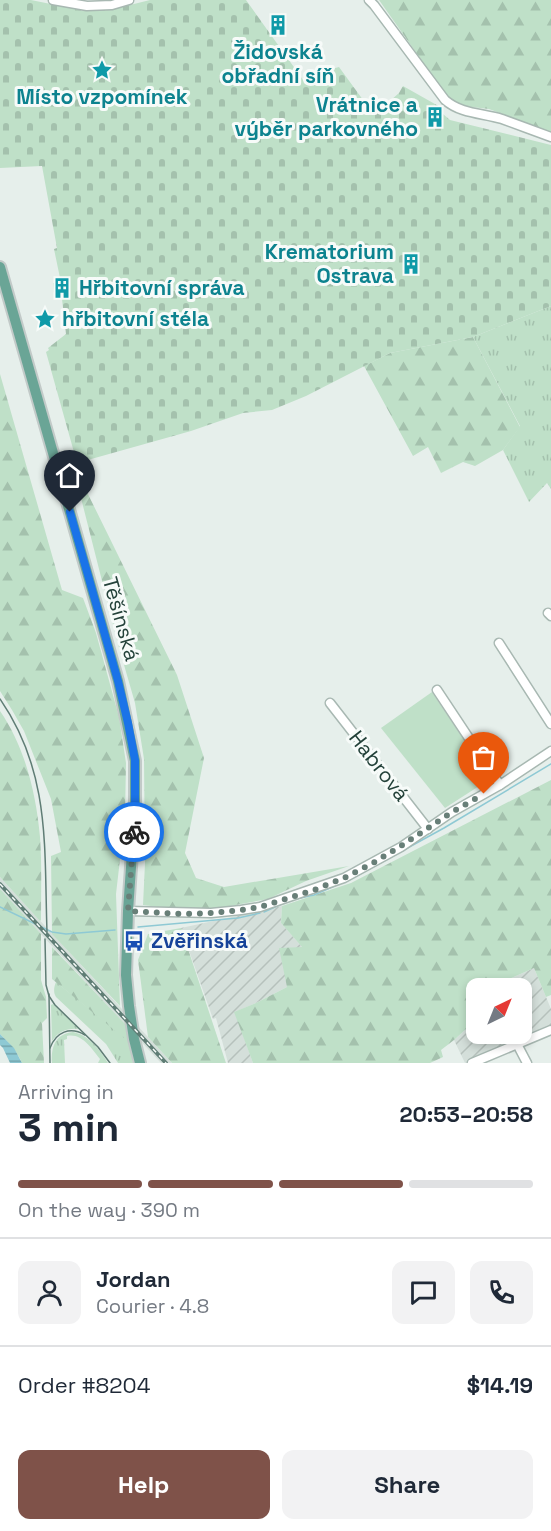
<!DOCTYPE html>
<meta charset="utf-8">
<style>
body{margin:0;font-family:"Space Grotesk",sans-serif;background:#f2f2f3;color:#1f2937;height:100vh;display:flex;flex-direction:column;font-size:22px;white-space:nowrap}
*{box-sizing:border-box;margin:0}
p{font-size:20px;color:#747a83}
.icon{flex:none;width:33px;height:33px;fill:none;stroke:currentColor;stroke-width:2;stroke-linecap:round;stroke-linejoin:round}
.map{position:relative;height:1063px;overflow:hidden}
.drawer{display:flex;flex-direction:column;background:#fff;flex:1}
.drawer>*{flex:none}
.needle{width:39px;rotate:43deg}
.controls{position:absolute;left:466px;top:978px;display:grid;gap:12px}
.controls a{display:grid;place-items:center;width:66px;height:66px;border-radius:12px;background:#fff;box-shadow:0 3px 9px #0003;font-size:30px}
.pin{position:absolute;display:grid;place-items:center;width:51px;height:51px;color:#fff;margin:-62px -26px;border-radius:50% 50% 50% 0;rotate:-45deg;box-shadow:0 0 6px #0007}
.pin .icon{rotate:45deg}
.courier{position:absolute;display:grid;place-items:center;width:60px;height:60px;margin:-30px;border:4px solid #1a73e8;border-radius:50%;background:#fff;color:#222;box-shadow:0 2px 8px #0007}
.head em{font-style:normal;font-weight:700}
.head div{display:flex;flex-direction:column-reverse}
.head{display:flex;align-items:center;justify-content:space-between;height:102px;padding:0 18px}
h1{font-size:39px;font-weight:700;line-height:45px}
.bar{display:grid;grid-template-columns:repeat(4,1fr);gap:9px 6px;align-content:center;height:72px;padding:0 18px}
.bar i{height:8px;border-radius:4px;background:#e0e1e3}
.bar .on{background:#7f5249}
.bar p{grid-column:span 4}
.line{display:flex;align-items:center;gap:15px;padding:0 18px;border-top:2px solid #e0e1e3}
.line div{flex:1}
.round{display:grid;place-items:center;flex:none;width:63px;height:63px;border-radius:12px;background:#f2f2f3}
.button{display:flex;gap:12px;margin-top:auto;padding:12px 18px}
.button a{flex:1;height:69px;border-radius:12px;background:#7f5249;color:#fff;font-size:24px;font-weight:700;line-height:69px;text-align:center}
.button a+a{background:#f2f2f3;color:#1f2937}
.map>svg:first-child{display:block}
</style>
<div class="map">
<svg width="551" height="1063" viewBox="0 0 551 1063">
<defs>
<pattern id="industrial-furrows" width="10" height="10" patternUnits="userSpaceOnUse" patternTransform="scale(1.5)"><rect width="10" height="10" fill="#d4dfda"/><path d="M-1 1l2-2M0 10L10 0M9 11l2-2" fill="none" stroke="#b6c1bc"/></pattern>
<pattern id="grass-tufts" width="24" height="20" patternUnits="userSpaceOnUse" patternTransform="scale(1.5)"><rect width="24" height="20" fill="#bfe0c8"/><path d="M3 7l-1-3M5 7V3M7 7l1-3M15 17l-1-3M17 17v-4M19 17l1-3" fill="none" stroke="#a4c1ad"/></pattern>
<pattern id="forest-firs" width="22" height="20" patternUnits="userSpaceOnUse" patternTransform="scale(1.5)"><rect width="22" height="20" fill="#bfe0c8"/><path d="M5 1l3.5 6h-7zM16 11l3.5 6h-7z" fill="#a4c1ad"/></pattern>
<pattern id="cemetery-stones" width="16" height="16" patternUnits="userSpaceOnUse" patternTransform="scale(1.5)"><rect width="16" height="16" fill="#bfe0c8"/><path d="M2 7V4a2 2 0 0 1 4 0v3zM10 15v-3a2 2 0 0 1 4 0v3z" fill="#a4c1ad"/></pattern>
<pattern id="water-rules" width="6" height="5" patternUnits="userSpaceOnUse" patternTransform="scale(1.5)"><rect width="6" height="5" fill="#8ec9d4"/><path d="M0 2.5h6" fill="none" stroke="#74a5ad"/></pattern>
</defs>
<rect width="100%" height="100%" fill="#e6efeb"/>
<!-- built -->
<polygon fill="#d4dfda" points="0,877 32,912 172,1063 161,1063 26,918 0,889"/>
<!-- industrial -->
<g fill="url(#industrial-furrows)">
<polygon points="282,906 281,923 302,947 287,987 256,1003 235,1012 253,1063 228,1063 216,1018 213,1019 181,928"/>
<polygon points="534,968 551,1009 551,1027 520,1040 517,1038 499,1048 465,1063 454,1040 477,1019 477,1034 522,1034 522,988 489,988"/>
</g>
<!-- grass -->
<g fill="url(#grass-tufts)">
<polygon points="551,306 551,489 547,483 529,502 503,450 520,426 473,337"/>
<path d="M56,982l68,55 4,-3 5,29h-15l-12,-19 -50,-47c-3,-5 -2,-10 0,-15z"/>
<path d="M53,1004l26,25c-12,-1 -20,2 -27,12l-1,-36z"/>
<path d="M73,1032c16,3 27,18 35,31h-10l2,-4c-9,-11 -18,-26 -33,-23v3l-3,1 1,23h-13c-1,-16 3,-29 21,-31z"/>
</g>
<!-- forest -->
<g fill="url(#forest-firs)">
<polygon points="379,0 551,0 551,132 489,109 463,106 448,98"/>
<polygon points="473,337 520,427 503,450 475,466 463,462 441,473 428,447 413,456 364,366 390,353"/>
<polygon points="0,374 62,590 83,598 96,633 119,717 126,763 125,816 116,894 120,1006 52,934 51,856 61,852 51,799 24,731 12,710 0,691"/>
<polygon points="84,486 177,675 204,758 185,853 196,878 224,887 349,866 306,881 268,899 214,909 158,907 143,905 145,863 144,759 135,703 118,644 81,498"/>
<path d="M0,711c25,36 36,82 40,126 2,27 1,55 1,83l-1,1 -40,-44z"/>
<polygon points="551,780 551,995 546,997 534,968 489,988 477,988 477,1019 454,1040 441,1050 443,1057 430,1063 253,1063 234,1012 256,1003 287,987 279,948 302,947 281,923 282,906 351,883"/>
<path d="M0,889l41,45v46l5,17 1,21 -5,5 2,40h-22c-5,-12 -13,-20 -22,-29z"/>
<polygon points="181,928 226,1063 172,1063 148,1037 138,960 148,934"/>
<polygon points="52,947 127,1026 128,1034 124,1038 52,979"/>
</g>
<!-- cemetery -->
<polygon fill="url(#cemetery-stones)" points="0,0 31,0 85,11 114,9 150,0 246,0 306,84 320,83 328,70 339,67 374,115 399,93 403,86 442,108 443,114 450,120 551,145 551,306 473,337 390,353 306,396 272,410 243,413 191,431 77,463 46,352 49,350 48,348 66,334 62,299 57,299 56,293 54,293 53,283 56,283 56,279 60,278 54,249 57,248 42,166 0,168"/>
<!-- green -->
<polygon fill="#bfe0c8" points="432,692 490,779 445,808 381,728"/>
<!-- water -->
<polygon fill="url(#water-rules)" points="0,1034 14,1048 22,1063 10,1063 3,1048 0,1045"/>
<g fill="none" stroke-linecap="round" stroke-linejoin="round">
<!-- stream -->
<g stroke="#8ec9d4" stroke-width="1.5">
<polyline points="349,880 444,828 551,764"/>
<polyline points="296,899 314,895 339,884"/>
<polyline points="0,907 52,932 66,934 115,930"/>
<polyline points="264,912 288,901"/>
<polyline points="138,927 238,918 260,913"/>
</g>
<!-- minor casing -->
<g stroke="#a8b8b2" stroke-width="11">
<g id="minor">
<polyline points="53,0 87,6 112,5 129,0"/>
<path d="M369,0l5,5 71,95c16,14 37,13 57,19 16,6 33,12 49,18"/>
<polyline points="548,613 551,616"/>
<polyline points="499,643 551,724"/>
<polyline points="437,690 500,785"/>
<polyline points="330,703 428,829"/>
<polyline points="128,911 211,913 241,910 260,907 344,878 401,847 452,812 500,785 551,751"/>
<polyline points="517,1044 527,1063"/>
<polyline points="472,1063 551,1030"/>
</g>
</g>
<!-- major casing -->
<g stroke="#c2cac8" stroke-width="14">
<polyline id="major" points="0,267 118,681 135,761 135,809 128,911 126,975 129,1006 134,1039 140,1063"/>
</g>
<!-- minor -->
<use href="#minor" stroke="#fff" stroke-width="8"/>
<!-- major -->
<use href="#major" stroke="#6aa596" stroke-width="10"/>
<!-- tram -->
<g stroke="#5f7d75" stroke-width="1.5">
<path d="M0,699c51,74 44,148 47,233"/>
<polyline points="45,939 46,985 49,996 55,1005 98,1047 110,1063"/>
<polyline points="49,994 50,1063"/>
<path d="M50,1048c6,-16 20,-22 35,-13"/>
</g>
<!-- rail casing -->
<g stroke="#5f7d75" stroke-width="4">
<polyline id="rail" points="0,884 166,1063"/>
</g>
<!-- rail -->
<use href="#rail" stroke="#f7fbf9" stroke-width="1.5" stroke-dasharray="4.5" stroke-linecap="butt"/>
</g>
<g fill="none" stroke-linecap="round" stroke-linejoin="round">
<!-- done -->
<polyline stroke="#687f78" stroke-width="6" stroke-dasharray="0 10.8" points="134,832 128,911 183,914 211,913 241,910 260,907 314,890 344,878 373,863 401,846 452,812 484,794"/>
<!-- route -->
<polyline stroke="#1a73e8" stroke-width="8" points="70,512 118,681 128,723 135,760 135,809 134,832"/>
</g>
<!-- icons -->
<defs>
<g id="building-bare" transform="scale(1.62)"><path d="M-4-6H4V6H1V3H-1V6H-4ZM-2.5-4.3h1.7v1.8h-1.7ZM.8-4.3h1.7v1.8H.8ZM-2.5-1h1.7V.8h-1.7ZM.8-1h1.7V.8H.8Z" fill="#0f9aa8" stroke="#f7fbf9" stroke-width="2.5" paint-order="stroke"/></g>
<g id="sight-bare" transform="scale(1.62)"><path d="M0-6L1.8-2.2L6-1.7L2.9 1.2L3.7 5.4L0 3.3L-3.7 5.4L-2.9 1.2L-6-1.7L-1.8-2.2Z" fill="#0f9aa8" stroke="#f7fbf9" stroke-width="2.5" paint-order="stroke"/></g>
<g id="bus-bare" transform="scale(1.62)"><path d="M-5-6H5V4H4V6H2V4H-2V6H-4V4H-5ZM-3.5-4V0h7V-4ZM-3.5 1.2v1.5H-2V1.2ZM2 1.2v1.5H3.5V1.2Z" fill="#1a4fb4" stroke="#f7fbf9" stroke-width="2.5" paint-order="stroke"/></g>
</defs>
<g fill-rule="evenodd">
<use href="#building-bare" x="278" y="25"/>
<use href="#sight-bare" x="102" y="70"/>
<use href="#building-bare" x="435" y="117"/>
<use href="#building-bare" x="411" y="264"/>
<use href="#building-bare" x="62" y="288"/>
<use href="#sight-bare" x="45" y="319"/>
<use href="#bus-bare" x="134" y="941"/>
</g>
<g text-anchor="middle" stroke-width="6" stroke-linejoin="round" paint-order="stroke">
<!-- culture labels -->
<g font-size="21" font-weight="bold" fill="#0d838f" stroke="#f7fbf9">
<text x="278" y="59">Židovská<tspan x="278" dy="24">obřadní síň</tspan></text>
<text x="102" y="104">Místo vzpomínek</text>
<text x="418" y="112" text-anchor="end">Vrátnice a<tspan x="418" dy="24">výběr parkovného</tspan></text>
<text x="394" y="259" text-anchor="end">Krematorium<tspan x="394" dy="24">Ostrava</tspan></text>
<text x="79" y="295" text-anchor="start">Hřbitovní správa</text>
<text x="62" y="326" text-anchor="start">hřbitovní stéla</text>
</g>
<!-- street labels -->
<g font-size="21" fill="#24423a" stroke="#f7fbf9">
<text transform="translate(121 619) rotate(74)" y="7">Těšínská</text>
<text transform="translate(379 766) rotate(52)" y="7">Habrová</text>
</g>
<!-- transit labels -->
<g font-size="21" font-weight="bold" fill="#164399" stroke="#f7fbf9" text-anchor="start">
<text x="151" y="948">Zvěřinská</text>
</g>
</g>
</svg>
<div class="controls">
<a><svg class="needle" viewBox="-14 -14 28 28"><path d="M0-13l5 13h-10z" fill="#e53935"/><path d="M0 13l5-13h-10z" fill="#747a83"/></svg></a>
</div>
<div class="pin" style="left:484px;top:794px;background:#ea580c"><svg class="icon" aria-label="bag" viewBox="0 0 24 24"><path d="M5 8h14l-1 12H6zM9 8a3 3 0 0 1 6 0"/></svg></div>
<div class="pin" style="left:70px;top:512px;background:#1f2937"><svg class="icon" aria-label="home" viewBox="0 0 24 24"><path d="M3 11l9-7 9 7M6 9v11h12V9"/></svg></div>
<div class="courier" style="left:134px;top:832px"><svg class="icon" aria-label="bike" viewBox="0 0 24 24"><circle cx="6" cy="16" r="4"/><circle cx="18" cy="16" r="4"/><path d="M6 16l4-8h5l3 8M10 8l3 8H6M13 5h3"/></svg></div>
</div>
<section class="drawer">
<div class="head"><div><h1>3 min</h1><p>Arriving in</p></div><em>20:53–20:58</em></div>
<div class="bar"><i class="on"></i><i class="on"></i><i class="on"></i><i></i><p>On the way · 390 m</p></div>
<div class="line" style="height:108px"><a class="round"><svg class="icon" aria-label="person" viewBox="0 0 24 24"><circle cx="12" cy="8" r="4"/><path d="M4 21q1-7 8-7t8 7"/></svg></a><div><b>Jordan</b><p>Courier · 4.8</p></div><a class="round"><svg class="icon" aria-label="chat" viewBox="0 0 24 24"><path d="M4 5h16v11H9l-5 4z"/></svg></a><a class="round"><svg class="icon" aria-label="phone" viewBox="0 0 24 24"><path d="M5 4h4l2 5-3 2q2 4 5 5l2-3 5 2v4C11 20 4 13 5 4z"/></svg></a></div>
<div class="line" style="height:78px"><div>Order #8204</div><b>$14.19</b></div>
<div class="button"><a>Help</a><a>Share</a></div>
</section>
